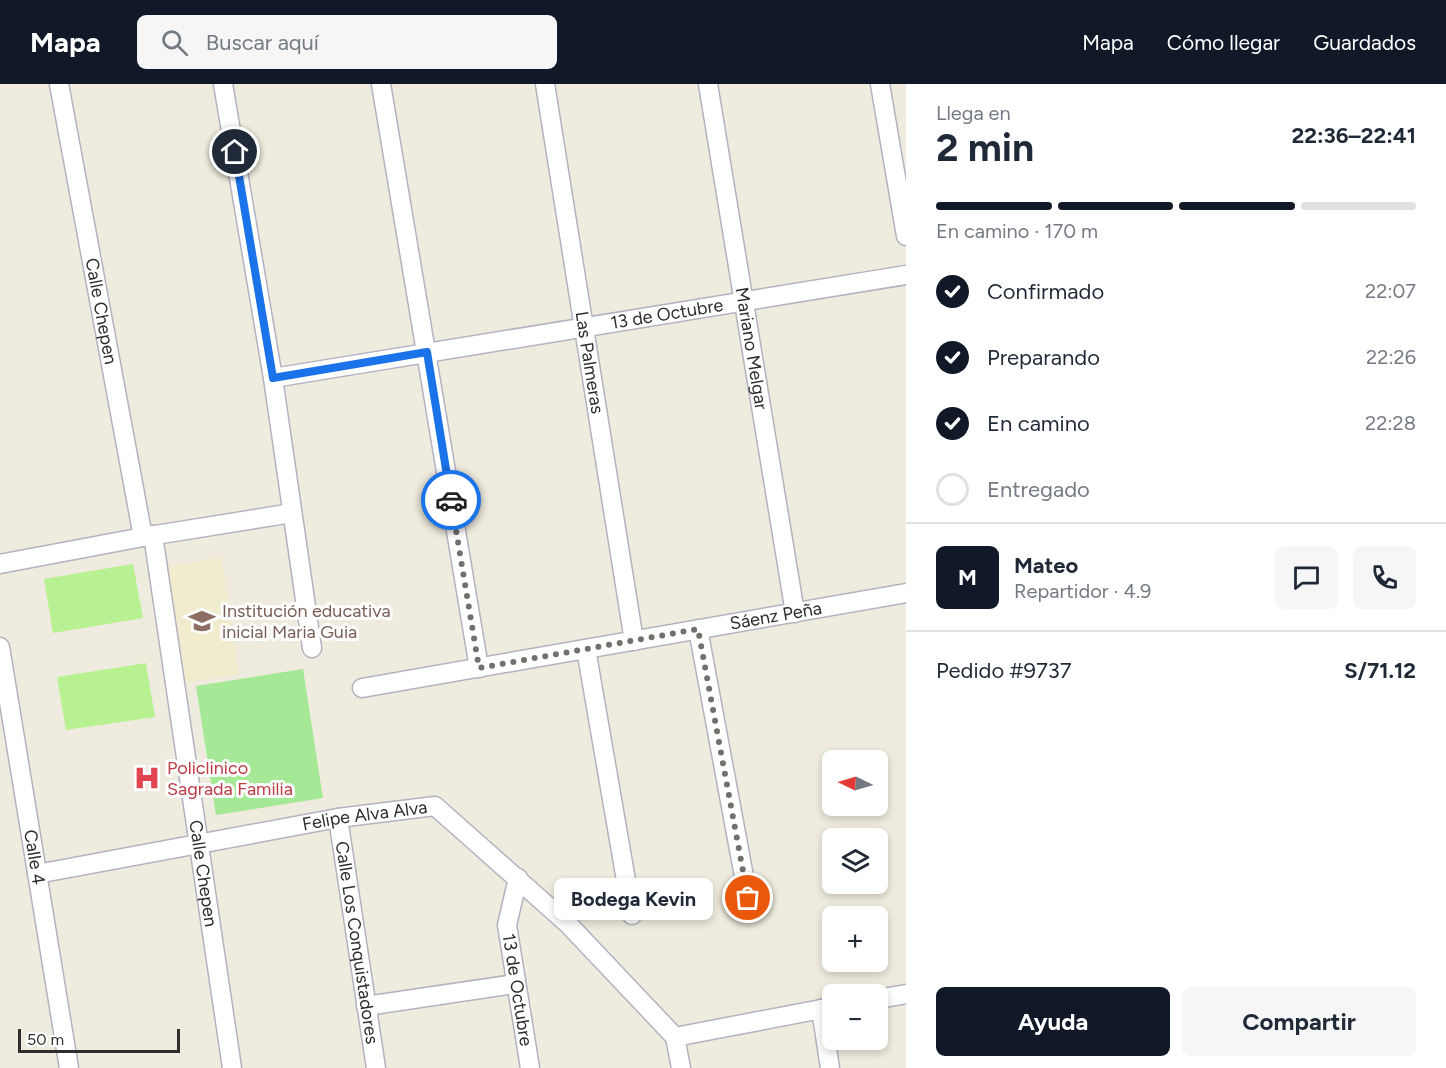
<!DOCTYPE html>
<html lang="es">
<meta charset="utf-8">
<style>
body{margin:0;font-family:Figtree,sans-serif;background:#f6f6f7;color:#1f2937;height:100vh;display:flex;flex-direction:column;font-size:22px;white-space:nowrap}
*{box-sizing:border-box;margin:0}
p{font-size:20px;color:#747a83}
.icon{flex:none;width:33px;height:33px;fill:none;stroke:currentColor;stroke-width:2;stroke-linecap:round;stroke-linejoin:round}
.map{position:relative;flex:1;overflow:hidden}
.sheet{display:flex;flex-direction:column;background:#fff;width:540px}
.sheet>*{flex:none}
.needle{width:39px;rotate:275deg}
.tools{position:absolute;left:822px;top:666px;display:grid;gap:12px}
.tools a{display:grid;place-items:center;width:66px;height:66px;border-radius:9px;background:#fff;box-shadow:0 3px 9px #0003;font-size:30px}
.scale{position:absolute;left:18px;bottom:15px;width:162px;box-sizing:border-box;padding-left:6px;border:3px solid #2d2d2d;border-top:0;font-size:16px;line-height:21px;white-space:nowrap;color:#2d2d2d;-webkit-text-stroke:4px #fff;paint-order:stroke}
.pin{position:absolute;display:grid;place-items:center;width:51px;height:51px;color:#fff;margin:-26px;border:3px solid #fff;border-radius:50%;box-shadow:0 2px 6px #0007}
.courier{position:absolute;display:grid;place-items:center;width:60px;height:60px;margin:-30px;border:4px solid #1a73e8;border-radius:50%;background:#fff;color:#222;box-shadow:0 2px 8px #0007}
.bubble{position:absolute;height:42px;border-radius:9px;background:#fff;box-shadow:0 3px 9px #0003;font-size:20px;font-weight:700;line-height:42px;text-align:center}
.summary em{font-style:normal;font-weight:700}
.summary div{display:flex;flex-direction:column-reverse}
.summary{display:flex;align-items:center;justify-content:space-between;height:102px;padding:0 30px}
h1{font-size:39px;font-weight:700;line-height:45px}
.bar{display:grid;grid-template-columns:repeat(4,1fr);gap:9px 6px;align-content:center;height:72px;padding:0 30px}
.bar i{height:8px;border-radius:4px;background:#e0e1e3}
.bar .selected{background:#111827}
.bar p{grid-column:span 4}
.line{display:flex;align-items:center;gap:15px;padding:0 30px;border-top:2px solid #e0e1e3}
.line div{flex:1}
.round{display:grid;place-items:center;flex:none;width:63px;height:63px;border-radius:9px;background:#f6f6f7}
ol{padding:0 30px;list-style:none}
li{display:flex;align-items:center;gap:18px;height:66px}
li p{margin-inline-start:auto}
li .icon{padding:6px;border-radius:50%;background:#111827;color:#fff;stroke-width:4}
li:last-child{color:#747a83}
li i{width:33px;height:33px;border:3px solid #e0e1e3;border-radius:50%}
.primary-button{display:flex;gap:12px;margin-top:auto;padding:12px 30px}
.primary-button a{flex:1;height:69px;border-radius:9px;background:#111827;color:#fff;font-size:24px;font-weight:700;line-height:69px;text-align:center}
.primary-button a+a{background:#f6f6f7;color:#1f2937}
header{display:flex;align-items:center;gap:36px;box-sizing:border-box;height:84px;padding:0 30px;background:#111827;color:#fff}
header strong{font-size:28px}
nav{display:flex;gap:33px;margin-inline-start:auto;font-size:21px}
.search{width:420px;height:54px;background:#f6f6f7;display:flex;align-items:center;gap:15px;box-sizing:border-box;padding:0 21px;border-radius:9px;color:#747a83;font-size:22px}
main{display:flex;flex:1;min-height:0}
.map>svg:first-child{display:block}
</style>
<header>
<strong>Mapa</strong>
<div class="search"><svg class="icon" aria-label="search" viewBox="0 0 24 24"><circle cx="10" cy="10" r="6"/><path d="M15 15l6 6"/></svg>Buscar aquí</div>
<nav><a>Mapa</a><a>Cómo llegar</a><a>Guardados</a></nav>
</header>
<main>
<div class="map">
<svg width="906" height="984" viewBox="0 0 906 984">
<rect width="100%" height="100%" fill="#efebde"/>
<!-- education -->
<polygon fill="#f1eccd" points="221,474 239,590 183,599 164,483"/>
<!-- green -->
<polygon fill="#a5e997" points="303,585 323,714 216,731 196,602"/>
<!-- pitch -->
<g fill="#b8f192">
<polygon points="133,480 143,534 53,549 44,495"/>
<polygon points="146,579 155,633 66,646 57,593"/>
</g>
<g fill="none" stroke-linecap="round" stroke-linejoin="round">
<!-- street casing -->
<g stroke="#b2b2c1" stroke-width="21">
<g id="street">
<path id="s1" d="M59,0l84,453"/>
<polyline points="223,0 273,294 312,564"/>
<polyline points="381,0 479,584"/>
<path id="s2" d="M545,0l89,557"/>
<path id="s3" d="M708,0l87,529"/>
<polyline points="880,0 906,152"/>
<path id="s4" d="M273,294l633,-103"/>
<path id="s5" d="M153,451l79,533"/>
<polyline points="0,480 143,453 292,429"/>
<polyline points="698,545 748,814"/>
<path id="s6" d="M0,563l69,421"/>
<polyline points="586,565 632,831"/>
<path id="s7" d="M362,604l544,-95"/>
<path id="s8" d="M338,734l38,250"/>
<path id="s9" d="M37,790l301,-56 97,-12 133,118 107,113"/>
<path id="s10" d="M518,794l-11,47 23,143"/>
<polyline points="878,915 906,910"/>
<polyline points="366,922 515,900"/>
<polyline points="821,925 830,984"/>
<polyline points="675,953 832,923"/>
<polyline points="675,953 681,984"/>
</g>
</g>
<!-- street -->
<use href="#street" stroke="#fff" stroke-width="18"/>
</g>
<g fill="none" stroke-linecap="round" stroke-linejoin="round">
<!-- done -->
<polyline stroke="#71706b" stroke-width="6" stroke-dasharray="0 10.8" points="451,416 479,584 698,545 748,814"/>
<!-- route -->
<polyline stroke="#1a73e8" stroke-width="8" points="235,68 273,294 427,268 451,416"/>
</g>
<!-- icons -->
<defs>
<g id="school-bare" transform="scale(2.07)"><path d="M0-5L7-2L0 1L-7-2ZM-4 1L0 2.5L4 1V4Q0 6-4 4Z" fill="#8d6e63" stroke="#fff" stroke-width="2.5" paint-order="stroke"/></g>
<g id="hospital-bare" transform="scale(2.07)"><path d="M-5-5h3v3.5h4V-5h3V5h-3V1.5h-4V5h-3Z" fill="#e0444e" stroke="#fff" stroke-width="2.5" paint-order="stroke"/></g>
</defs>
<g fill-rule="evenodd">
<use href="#school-bare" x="202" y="537"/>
<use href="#hospital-bare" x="147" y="694"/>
</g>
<g text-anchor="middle" stroke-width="6" stroke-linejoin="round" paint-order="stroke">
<!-- street labels -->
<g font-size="18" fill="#2d2d2d" stroke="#fff">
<text dy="6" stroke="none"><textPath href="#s1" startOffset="231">Calle Chepen</textPath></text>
<text dy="6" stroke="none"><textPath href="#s4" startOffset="399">13 de Octubre</textPath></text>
<text dy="6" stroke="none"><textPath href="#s3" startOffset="268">Mariano Melgar</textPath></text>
<text dy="6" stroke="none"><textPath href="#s2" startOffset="282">Las Palmeras</textPath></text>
<text dy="6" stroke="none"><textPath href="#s7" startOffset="420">Sáenz Peña</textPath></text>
<text dy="6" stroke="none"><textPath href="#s9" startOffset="333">Felipe Alva Alva</textPath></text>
<text dy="6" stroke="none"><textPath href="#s6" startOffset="213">Calle 4</textPath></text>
<text dy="6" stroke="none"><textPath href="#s5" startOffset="342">Calle Chepen</textPath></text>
<text dy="6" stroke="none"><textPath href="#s8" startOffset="126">Calle Los Conquistadores</textPath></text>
<text dy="6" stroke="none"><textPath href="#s10" startOffset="114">13 de Octubre</textPath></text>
</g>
<!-- education labels -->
<g font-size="18" fill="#785e54" stroke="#fff" text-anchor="start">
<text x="222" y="533">Institución educativa<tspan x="222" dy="21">inicial Maria Guia</tspan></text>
</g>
<!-- health labels -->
<g font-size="18" fill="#be3a42" stroke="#fff" text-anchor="start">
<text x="167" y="690">Policlinico<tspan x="167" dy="21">Sagrada Familia</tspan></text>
</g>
</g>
</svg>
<div class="tools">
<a><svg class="needle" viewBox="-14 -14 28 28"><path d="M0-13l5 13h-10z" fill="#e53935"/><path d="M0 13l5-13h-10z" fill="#747a83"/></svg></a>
<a><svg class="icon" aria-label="layers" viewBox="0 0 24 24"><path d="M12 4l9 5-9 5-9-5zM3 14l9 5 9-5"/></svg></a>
<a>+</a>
<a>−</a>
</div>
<div class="scale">50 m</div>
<div class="pin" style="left:748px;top:814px;background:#ea580c"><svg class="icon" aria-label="bag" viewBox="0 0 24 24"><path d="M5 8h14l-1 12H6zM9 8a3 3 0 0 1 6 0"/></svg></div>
<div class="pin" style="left:235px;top:68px;background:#1f2937"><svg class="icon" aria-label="home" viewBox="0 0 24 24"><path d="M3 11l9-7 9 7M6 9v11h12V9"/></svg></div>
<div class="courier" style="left:451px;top:416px"><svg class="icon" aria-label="car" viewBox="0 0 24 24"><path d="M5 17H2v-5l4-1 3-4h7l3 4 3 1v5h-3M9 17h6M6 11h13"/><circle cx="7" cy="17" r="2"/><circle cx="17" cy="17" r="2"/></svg></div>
<div class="bubble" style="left:554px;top:794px;width:159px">Bodega Kevin</div>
</div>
<section class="sheet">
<div class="summary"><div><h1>2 min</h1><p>Llega en</p></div><em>22:36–22:41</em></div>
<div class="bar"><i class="selected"></i><i class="selected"></i><i class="selected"></i><i></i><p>En camino · 170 m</p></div>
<ol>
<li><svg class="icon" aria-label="check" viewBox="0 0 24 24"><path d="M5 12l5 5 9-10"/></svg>Confirmado<p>22:07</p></li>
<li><svg class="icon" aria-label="check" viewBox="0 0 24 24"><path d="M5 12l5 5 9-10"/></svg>Preparando<p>22:26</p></li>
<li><svg class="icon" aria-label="check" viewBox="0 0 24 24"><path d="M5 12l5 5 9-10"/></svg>En camino<p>22:28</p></li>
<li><i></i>Entregado</li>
</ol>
<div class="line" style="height:108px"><b class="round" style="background:#111827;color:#fff">M</b><div><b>Mateo</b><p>Repartidor · 4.9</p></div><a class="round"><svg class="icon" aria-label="chat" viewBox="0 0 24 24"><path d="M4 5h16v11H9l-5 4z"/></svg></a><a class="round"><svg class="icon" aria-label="phone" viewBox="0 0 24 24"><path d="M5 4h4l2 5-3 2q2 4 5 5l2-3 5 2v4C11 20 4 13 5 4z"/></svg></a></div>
<div class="line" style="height:78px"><div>Pedido #9737</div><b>S/71.12</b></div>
<div class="primary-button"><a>Ayuda</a><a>Compartir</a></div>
</section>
</main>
